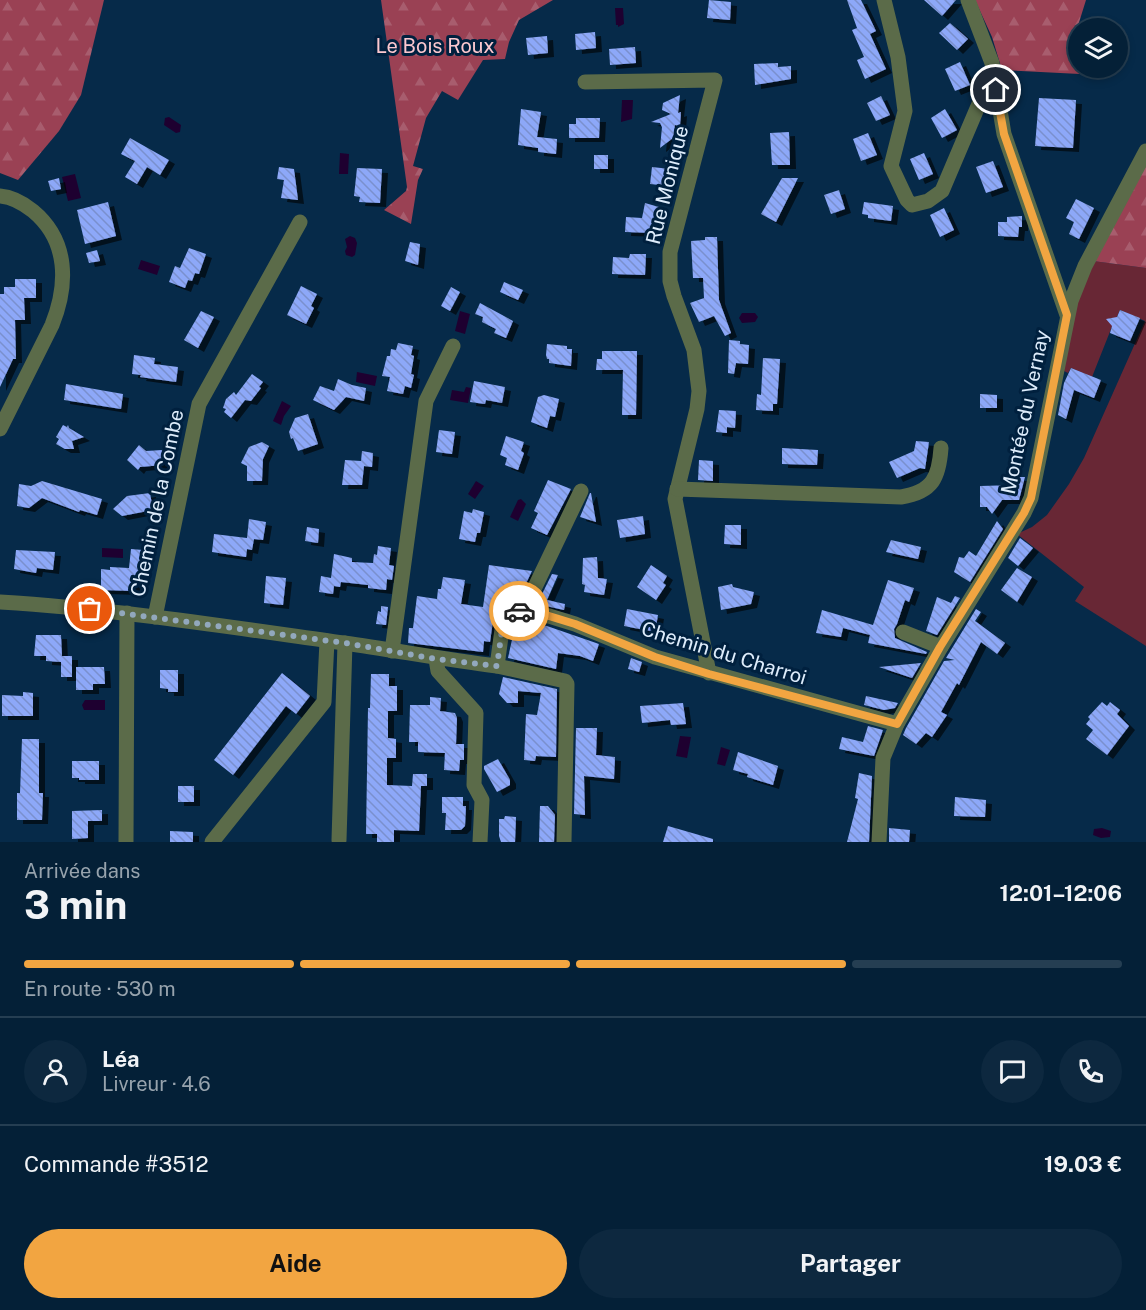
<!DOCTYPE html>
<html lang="fr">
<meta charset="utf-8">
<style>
body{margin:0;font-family:"Public Sans",sans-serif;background:#0d283f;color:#f1f3f6;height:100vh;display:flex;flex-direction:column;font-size:22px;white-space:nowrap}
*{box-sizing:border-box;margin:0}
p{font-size:20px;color:#97a3ad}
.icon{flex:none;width:33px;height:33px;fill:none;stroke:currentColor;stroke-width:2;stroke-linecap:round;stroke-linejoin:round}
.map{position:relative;height:842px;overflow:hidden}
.details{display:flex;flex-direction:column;background:#042037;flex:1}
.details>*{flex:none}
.buttons{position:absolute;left:1068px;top:18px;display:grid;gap:12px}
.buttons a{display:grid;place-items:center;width:60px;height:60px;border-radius:50%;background:#042037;box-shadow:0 3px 9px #0003,0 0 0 2px #253e52;font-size:30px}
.pin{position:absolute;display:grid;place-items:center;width:51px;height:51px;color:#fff;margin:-26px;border:3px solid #fff;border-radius:50%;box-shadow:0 2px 6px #0007}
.courier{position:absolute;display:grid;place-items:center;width:60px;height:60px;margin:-30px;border:4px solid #f2a541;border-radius:50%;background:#fff;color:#222;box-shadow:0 2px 8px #0007}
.headline em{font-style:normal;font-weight:700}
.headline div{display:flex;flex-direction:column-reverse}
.headline{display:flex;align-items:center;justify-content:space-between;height:102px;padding:0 24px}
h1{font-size:39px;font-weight:700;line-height:45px}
.bar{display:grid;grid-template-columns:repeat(4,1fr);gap:9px 6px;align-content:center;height:72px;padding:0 24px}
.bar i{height:8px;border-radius:4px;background:#253e52}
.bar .current{background:#f2a541}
.bar p{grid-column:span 4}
.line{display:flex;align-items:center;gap:15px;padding:0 24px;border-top:2px solid #253e52}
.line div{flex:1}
.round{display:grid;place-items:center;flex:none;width:63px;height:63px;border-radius:32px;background:#0d283f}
.button{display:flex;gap:12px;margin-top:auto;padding:12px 24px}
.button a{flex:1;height:69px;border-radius:36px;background:#f2a541;color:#111;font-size:24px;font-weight:700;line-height:69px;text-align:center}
.button a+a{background:#0d283f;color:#f1f3f6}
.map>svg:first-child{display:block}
</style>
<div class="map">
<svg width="1146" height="842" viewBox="0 0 1146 842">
<defs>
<pattern id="forest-firs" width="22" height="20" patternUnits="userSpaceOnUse" patternTransform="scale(1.5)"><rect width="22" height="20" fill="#9a4154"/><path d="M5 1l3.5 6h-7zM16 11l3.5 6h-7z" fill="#a85d6e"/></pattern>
<pattern id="building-back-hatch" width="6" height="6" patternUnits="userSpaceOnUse" patternTransform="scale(1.5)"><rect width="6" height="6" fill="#8da8f8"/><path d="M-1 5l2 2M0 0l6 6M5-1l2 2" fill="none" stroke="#7a90cd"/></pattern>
<filter id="shadow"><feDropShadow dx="6" dy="4" stdDeviation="0" flood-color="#0009"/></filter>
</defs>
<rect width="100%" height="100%" fill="#062a49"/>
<!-- green -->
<polygon fill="#682735" points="1093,261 1146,268 1146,646 1075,601 1084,587 1017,534 1032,527 1047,515 1069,484 1084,458 1145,321 1120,310 1115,321 1112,318 1109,319 1113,324 1092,377 1071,368 1068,373 1060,369 1076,295"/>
<!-- forest -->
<g fill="url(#forest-firs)">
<polygon points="0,0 104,0 81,95 59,131 18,180 0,173"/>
<polygon points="381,0 553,0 519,20 509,42 505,59 483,60 458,100 442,91 426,118 413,166 423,169 418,180 411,224 384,210 406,191 407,187"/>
<polygon points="975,0 1086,0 1076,32 1080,74 1002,70 992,37"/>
<polygon points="1146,163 1146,268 1093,261"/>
</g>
<!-- water -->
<g fill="#1e0030">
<polygon points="623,8 624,24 618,27 618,25 616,25 615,8"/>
<polygon points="622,100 633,100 632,119 621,122"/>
<polygon points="169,117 181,125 180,132 176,133 164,125 165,118"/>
<polygon points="340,153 349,154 348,174 339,174"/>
<polygon points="75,174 81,198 68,201 62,177"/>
<polygon points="350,236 355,238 357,243 355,255 352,257 346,255 345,251 347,247 345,239"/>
<polygon points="141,260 160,266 157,275 138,269"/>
<polygon points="460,311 470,314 465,334 455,331"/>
<polygon points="742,313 755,313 758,317 755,322 742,323 739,318"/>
<polygon points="357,372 377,376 375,386 356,382"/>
<polygon points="466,387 471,388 468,403 450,400 452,390 464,392"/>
<polygon points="282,401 291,406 284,416 281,425 273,421"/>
<polygon points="476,481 484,486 475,499 468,494"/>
<polygon points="521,499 526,504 518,521 510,517 518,500"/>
<polygon points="102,548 123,549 123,558 102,557"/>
<polygon points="85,700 105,700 105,710 84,710 82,705"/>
<polygon points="680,736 691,737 687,758 676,756"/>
<polygon points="721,747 730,750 725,766 717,764"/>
<polygon points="1102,828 1111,831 1110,837 1101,838 1093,835 1094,829"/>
</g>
<!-- building -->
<g fill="url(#building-back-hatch)" filter="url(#shadow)">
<polygon points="709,0 731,2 730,20 707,18"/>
<polygon points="847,0 861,0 876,31 870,34 886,69 865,79 857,60 864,57 852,30 857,28"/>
<polygon points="924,0 956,0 942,16"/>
<polygon points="950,23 968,39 957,50 939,33"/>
<polygon points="595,32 596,48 576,50 575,34"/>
<polygon points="547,36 548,53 528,55 526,38"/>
<polygon points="635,47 636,63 610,65 609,49"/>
<polygon points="960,62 970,85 955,91 945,69"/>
<polygon points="778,63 778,67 791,66 791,79 755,85 754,64"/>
<polygon points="680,95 678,113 681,112 680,126 675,125 673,138 660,148 662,127 660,123 651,122 671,114 662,110 663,103"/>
<polygon points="881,96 890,115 876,121 867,103"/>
<polygon points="1039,98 1076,100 1073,148 1035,146"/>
<polygon points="521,109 541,112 537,137 557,139 556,154 538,152 538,148 518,145"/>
<polygon points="945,109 957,130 942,138 931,118"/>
<polygon points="576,118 600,118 599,138 569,138 569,124 576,124"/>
<polygon points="789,132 790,165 772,165 770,133"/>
<polygon points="868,133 877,155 861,161 853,139"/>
<polygon points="130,138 169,160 160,175 147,167 137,184 125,177 135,161 121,154"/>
<polygon points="924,153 933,174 919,180 910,159"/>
<rect x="594" y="155" width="14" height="14"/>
<polygon points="993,161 1003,187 986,193 976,167"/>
<polygon points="279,167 294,169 298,200 281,198 284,180 277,179"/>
<polygon points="652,167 670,169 668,186 650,184"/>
<polygon points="357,168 382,169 380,203 359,202 360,197 354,196"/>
<polygon points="59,178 61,189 51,191 48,181"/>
<polygon points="782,178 798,178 776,222 761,214"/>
<polygon points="839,190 845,209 831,214 824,195"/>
<polygon points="1076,199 1094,208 1079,239 1069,234 1074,222 1066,218"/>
<polygon points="108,202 116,236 85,244 77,210"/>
<polygon points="864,202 893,206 891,221 868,218 868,215 862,214"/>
<polygon points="645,203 659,207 653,233 625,232 626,217 642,218"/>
<polygon points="944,208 954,230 940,237 930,215"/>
<polygon points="1022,216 1022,227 1019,227 1018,237 998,236 998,222 1007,222 1007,217"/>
<polygon points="705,237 717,237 719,300 731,333 725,336 714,316 699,322 690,303 704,298 703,278 693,278 691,241 705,240"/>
<polygon points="410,242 420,244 418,265 405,261"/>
<polygon points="189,248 206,254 199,274 195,273 192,281 188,280 185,288 169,282 175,266 180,268"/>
<polygon points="97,250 100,261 89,263 86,253"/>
<polygon points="630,254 646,254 645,275 612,274 613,257 629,258"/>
<polygon points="15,279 36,279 36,298 24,298 25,320 15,320 16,359 13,359 0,387 0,294 4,294 4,287 15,287"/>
<polygon points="504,282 523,290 518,300 500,292"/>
<polygon points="301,286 317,294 311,306 314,308 306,324 287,315"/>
<polygon points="451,287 460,292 450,311 441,306"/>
<polygon points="480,303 513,321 506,338 494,333 496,329 482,322 483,317 475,314"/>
<polygon points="1120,310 1140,318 1130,341 1110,333 1112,326 1106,319 1117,317"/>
<polygon points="201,311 214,317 198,348 184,340"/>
<polygon points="729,340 740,341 740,344 749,345 748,364 736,363 734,374 728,373"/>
<polygon points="398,343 413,346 411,355 414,356 411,374 414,375 411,388 405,386 403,394 387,391 390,377 382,376 387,356 390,356 391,349 396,350"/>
<polygon points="547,344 567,346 567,349 572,349 571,366 549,363 549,359 547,359 546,355"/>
<polygon points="602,351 637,351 636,415 622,415 623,370 596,370 597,359 602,359"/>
<polygon points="134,355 155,358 154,364 178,367 176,382 140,377 141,375 132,374"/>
<polygon points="763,358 780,359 777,404 773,404 773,411 756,410 757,394 761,395"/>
<polygon points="1071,368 1101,380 1094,398 1074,390 1066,419 1058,415 1064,383"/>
<polygon points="252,374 263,382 259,387 261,388 251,401 245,400 231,418 224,412 226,409 223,408 226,399 234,392 236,395"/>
<polygon points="338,379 352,385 366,388 364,401 346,397 334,410 313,400 320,386 334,391"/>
<polygon points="474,381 505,387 502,403 486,400 485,404 470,402"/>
<polygon points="66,384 123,394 121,409 64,400"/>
<polygon points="980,394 997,395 997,408 980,408"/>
<polygon points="544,395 559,399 555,417 550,416 547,428 531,422 538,397"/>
<polygon points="719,410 736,411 735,428 727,427 727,433 716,432"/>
<polygon points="308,414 318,444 298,451 293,438 291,439 289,432 295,418"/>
<polygon points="63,425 67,427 68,425 69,428 84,437 72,441 74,449 65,449 56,444 59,439 56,437"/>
<polygon points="439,430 455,432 452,454 436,452"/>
<polygon points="506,436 524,442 521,451 524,453 518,470 505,465 507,458 500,455"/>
<polygon points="916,441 929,442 925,469 920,468 897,478 889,462 914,451"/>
<polygon points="262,442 269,446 263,459 262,481 247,481 247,466 241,463 249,447"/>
<polygon points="139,445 146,451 162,450 163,465 140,467 138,470 127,460"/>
<polygon points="782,448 818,450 817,465 782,464"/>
<polygon points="362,451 373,453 372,467 364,466 362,485 342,485 345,460 361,461"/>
<polygon points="699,460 713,461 713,481 698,480"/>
<polygon points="1015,477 1025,477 1019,500 1002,500 992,514 987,507 980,507 980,486 1015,485"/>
<polygon points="548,480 571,489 547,535 531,528 538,513 534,511"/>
<polygon points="42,481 102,499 97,515 80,510 79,512 42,498 29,508 17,506 19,484 31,486"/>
<polygon points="150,493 153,510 122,516 113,509 127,496"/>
<polygon points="590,493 591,493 596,522 580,517"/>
<polygon points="473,509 484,512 480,533 477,533 475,542 459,539 464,511 472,513"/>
<polygon points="643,516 645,534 620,538 617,520"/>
<polygon points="249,519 266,522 263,540 254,539 252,550 247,549 246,557 212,552 214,534 247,538"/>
<polygon points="997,521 1003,529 970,582 954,572 959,557 964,558 969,551 976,556"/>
<polygon points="725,525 741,525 741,545 724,544"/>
<polygon points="307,527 319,529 318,543 305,541"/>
<polygon points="1020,538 1033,548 1018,566 1008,558"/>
<polygon points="891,540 921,547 918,559 886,552"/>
<polygon points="378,546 391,548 389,565 394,566 392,580 387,579 386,590 368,588 368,585 341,582 340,587 334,586 333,594 319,592 321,576 331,578 334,554 352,558 352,562 373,563 374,554 377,555"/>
<polygon points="131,549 143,550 140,574 137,573 133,591 101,590 101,569 110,570 110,567 129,568"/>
<polygon points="16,550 55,552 53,570 37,568 36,573 14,569"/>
<polygon points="597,557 598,578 607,579 604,595 584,592 585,585 582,584 583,558"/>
<polygon points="489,565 532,571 517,602 498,601 494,614 490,642 484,641 483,652 408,643 409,628 413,628 417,596 437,599 438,589 441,589 443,577 465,580 461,604 483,607"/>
<polygon points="651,565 667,576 663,583 666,585 656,600 637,587"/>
<polygon points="1017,568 1032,577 1017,602 1001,590"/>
<polygon points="552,574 558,575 547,600 565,604 564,610 537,604"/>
<polygon points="266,576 286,578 283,605 264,603"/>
<polygon points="888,580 914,588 909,602 905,600 897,624 894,629 895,638 927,652 926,654 868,643 870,635 843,628 841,637 816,633 822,610 873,625"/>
<polygon points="732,584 733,587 754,592 751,604 721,610 718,587"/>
<polygon points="955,596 960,598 937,635 926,631 937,597 951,603"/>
<polygon points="381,606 388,607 386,625 376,624 378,611 381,612"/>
<polygon points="627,609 658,615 655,632 624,626"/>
<polygon points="976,609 981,612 975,621 1005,643 997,654 981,642 959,685 957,683 941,712 947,715 932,737 926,733 916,744 903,735 906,728 944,661 955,660 946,658"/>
<polygon points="516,621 547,626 599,644 593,661 580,656 558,653 556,669 508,658"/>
<polygon points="36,635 61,635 62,656 72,656 72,677 61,677 61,662 46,661 46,656 34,656"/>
<polygon points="631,658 642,662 639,672 628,669"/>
<polygon points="921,663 912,678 879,667"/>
<polygon points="76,667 104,667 105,684 93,684 93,690 76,690"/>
<polygon points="160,670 178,670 178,692 168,692 168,689 160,688"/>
<polygon points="282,673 310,696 296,714 286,706 233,775 214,760"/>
<polygon points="371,674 389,674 389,686 397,686 397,711 388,711 388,738 396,739 396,758 387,758 387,785 412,786 413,774 427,774 427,786 421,786 419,831 394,830 394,842 377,842 377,834 366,834 368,708 370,708"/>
<polygon points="503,677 557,689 556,757 536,756 535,761 524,760 526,714 537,715 541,693 518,691 518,703 507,703 499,694"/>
<polygon points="23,692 33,693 33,716 2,716 2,695 23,696"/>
<polygon points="866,696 898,703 895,708 884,710 864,705"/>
<polygon points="430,697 441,698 440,711 455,713 457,718 456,744 464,744 464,760 460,760 459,771 444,770 445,753 418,752 418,742 409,742 410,705 430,705"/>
<polygon points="1102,702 1107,706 1110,702 1120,710 1117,714 1129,726 1107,755 1086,739 1093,730 1086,724 1090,719 1088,717"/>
<polygon points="683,703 686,724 671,725 670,720 642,723 640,706"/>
<polygon points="868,726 883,730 874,756 839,749 842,737 863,742"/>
<polygon points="576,728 597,728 596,755 615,757 614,779 584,776 585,815 574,814"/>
<polygon points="22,739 39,739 39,793 43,793 42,820 17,820 17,793 20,793"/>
<polygon points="738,752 778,766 773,785 747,777 748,774 733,770"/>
<polygon points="498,759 510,780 510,785 497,792 484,769 484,766"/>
<polygon points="72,761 99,761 99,780 79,780 79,778 72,778"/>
<polygon points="859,773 872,776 869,842 847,842 858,799 855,798"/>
<rect x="178" y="786" width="16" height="16"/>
<polygon points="442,797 463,797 463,806 466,806 465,826 461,830 445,830 446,813 442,813"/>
<polygon points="955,797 986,800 985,817 954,816"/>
<polygon points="540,806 548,806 555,815 554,842 539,842"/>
<polygon points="102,810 102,821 88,821 88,838 72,839 72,811"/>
<polygon points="505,816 516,817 515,842 501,842 499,836 499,819 504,819"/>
<polygon points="668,826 713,839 713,842 663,842"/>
<polygon points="889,828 910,830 909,842 889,842"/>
<polygon points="170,831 193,832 193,842 170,842"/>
</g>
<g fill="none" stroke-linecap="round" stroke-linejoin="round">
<!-- minor -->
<g stroke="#5b6b49" stroke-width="15">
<polyline points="884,0 898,57 905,111 891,166 907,200 912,205 928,201 942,191 993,71"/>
<polyline points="968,0 992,63 1004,134 1067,315"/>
<polyline points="585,82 715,80 670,252 670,281 674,296 694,350 699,391 697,409 675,499 709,673"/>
<path d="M0,196c13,1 23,7 33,15 36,30 35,74 19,114l-52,104"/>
<path d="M677,489l224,8c32,-5 38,-20 40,-49"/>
<path d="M0,602c115,7 229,25 344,41 51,7 101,17 153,23"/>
<polyline points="523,612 581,491"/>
<polyline points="155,617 199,404 300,222"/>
<polyline points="903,632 941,647"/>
<polyline points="392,651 426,401 453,346"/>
<polyline points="436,659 438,671 476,713 474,785 482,800 480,842"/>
<polyline points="339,840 345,643"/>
<polyline points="126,842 127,613"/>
<polyline points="212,842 324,702 327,641"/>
<polyline points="564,842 567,684 565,681 497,666 504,615 508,610 549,616 575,624 655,657 897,724"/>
<polyline points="879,842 883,758 897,724 941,647 1024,513 1031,498 1071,301 1085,266 1146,151"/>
</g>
</g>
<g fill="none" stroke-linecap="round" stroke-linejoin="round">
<!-- done -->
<polyline stroke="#92a8bd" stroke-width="6" stroke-dasharray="0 10.8" points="90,609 345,643 436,659 497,666 504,615 508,610 519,611"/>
<!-- route -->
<polyline stroke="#f2a541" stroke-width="8" points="519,611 549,616 575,624 655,657 709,674 897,724 940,647 1024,513 1031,498 1067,315 1004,134 996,90"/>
</g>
<g text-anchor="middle" stroke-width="6" stroke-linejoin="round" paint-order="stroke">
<!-- park labels -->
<g font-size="20" fill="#fcc8cf" stroke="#00203e">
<text x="435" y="53">Le Bois Roux</text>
</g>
<!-- street labels -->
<g font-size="20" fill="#ddecfb" stroke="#00203e">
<text transform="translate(667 185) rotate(-76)" y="7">Rue Monique</text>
<text transform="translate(1025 412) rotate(-78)" y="7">Montée du Vernay</text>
<text transform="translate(157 503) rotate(-78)" y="7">Chemin de la Combe</text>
<text transform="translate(724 653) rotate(17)" y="7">Chemin du Charroi</text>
</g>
</g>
</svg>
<div class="buttons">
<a><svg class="icon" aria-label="layers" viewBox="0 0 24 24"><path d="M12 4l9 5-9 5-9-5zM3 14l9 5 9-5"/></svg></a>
</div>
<div class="pin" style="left:90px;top:609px;background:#ea580c"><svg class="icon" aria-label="bag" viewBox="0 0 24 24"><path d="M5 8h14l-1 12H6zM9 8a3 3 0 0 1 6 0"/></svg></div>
<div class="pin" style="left:996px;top:90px;background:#1f2937"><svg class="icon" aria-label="home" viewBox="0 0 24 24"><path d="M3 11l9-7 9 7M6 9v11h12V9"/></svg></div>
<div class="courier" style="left:519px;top:611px"><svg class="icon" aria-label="car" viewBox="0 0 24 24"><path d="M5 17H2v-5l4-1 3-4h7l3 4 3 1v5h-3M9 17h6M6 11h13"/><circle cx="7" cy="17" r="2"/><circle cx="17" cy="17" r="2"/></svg></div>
</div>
<section class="details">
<div class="headline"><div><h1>3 min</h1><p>Arrivée dans</p></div><em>12:01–12:06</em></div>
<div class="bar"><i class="current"></i><i class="current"></i><i class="current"></i><i></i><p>En route · 530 m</p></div>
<div class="line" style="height:108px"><a class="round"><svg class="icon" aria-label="person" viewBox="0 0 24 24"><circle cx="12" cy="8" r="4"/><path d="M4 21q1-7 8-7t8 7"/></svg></a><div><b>Léa</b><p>Livreur · 4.6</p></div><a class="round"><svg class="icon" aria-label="chat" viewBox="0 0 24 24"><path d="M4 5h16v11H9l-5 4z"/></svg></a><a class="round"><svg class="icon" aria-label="phone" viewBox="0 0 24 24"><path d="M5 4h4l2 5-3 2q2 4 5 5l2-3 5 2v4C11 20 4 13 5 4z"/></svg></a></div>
<div class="line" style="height:78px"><div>Commande #3512</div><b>19.03 €</b></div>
<div class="button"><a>Aide</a><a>Partager</a></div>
</section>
